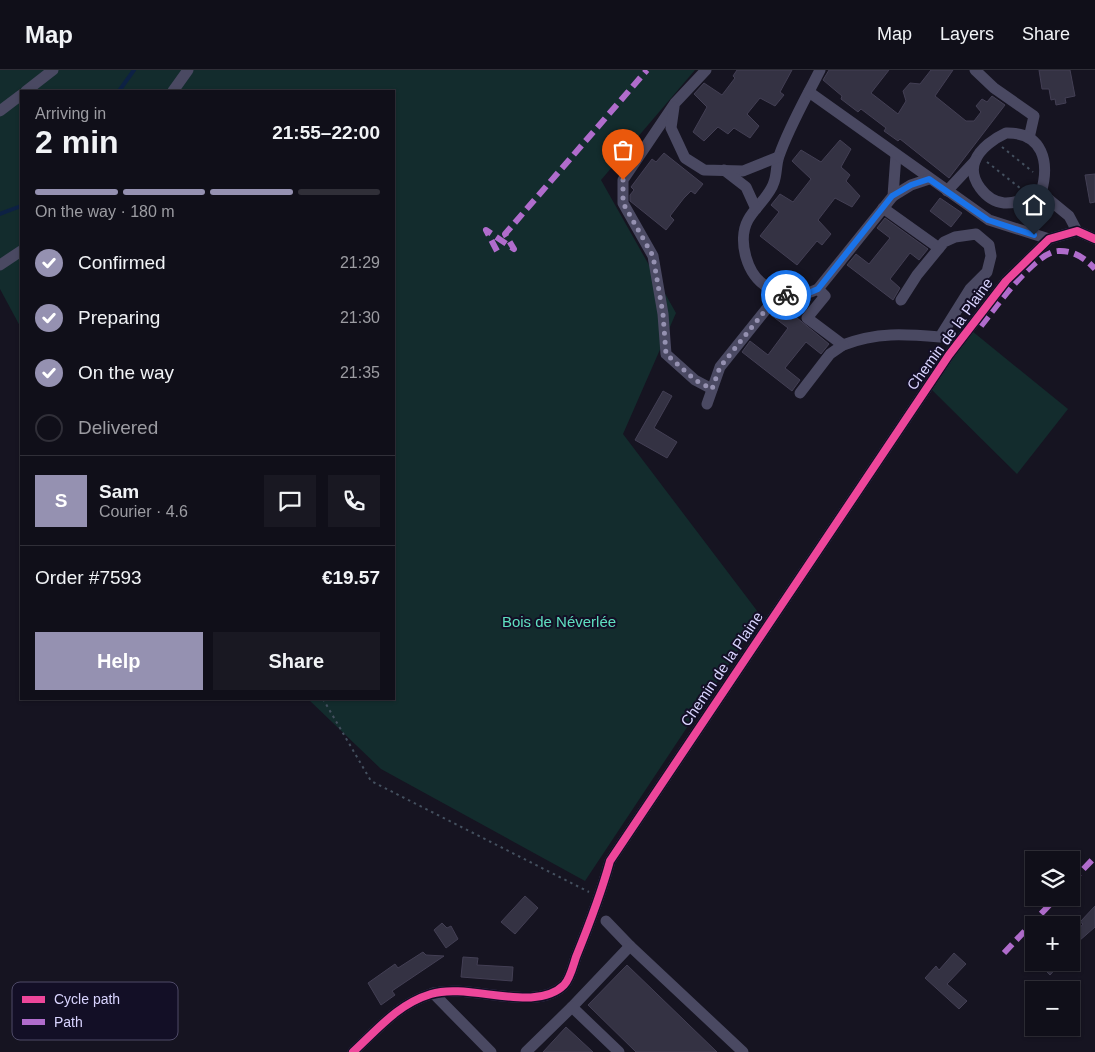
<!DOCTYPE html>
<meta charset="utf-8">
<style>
body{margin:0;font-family:Arial,sans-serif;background:#191822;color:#f1f3f6;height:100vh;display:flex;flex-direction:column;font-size:19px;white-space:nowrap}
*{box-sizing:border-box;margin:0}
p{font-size:16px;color:#9c9ca2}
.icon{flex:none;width:28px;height:28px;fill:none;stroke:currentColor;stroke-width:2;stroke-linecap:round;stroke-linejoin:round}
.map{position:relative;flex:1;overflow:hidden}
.drawer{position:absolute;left:20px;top:20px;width:375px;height:610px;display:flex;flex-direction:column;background:#100f19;border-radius:0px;box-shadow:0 1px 4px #0004,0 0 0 1px #302f38}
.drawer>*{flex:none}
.fabs{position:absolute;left:1025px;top:781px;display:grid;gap:10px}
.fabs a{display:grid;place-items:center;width:55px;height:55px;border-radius:0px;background:#100f19;box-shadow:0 1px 4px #0004,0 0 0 1px #302f38;font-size:25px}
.pin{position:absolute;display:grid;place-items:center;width:42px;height:42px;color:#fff;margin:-51px -21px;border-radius:50% 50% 50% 0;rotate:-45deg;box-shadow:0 0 5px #0007}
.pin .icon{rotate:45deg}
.courier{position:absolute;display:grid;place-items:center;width:50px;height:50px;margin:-25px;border:4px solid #1a73e8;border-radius:50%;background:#fff;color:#222;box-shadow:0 1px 6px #0007}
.summary em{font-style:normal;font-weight:800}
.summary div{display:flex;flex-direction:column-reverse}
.summary{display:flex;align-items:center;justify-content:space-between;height:85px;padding:0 15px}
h1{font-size:32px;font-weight:800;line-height:38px}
.bar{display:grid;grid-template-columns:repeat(4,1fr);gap:8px 5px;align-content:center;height:60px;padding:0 15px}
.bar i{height:6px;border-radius:4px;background:#302f38}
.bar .current{background:#9591b1}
.bar p{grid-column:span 4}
.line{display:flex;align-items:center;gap:12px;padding:0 15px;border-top:1px solid #302f38}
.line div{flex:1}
.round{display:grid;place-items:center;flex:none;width:52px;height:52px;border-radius:0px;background:#191822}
ol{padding:0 15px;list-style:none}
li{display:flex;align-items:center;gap:15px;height:55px}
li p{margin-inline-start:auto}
li .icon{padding:5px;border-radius:50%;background:#9591b1;color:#fff;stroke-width:4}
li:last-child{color:#9c9ca2}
li i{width:28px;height:28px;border:2px solid #302f38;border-radius:50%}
.action{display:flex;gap:10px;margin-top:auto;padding:10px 15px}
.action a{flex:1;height:58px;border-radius:0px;background:#9591b1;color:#fff;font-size:20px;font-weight:800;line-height:58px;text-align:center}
.action a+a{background:#191822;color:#f1f3f6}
header{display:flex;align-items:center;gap:30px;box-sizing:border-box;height:70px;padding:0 25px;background:#100f19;border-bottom:1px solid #302f38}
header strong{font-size:24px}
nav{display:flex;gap:28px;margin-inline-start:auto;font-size:18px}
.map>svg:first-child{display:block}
</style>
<header>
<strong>Map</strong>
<nav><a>Map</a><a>Layers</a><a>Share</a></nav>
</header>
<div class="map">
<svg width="1095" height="982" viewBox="0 0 1095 982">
<rect width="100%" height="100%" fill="#161421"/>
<!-- green -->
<g fill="#132c2d">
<polygon points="0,0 695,0 601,110 676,243 623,364 761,546 585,811 381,699 308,629 394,629 394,21 21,21 21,258 0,219"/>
<polygon points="972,261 1068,339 1017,404 930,318"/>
</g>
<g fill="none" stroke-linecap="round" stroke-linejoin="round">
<!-- stream -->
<g stroke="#0d2144" stroke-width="4">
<polyline points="119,21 134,0"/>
<polyline points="0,144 21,136"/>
</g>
</g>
<!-- building -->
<g fill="#343243" stroke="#433f54">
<polygon points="737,0 792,0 780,22 784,25 775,36 760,28 747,44 759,56 750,68 734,58 728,64 718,57 704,71 693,62 707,37 694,24 704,13 722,25 735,8 733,6"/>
<polygon points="829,0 889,0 871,23 898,44 906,31 903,21 910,13 920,14 931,0 953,0 935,26 966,51 974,51 981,42 976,36 982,29 987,32 992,26 1005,35 949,108 900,69 898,71 884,61 886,58 861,39 858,42 841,29 842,26 823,10"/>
<polygon points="1039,0 1070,0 1075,26 1065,28 1066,33 1056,35 1055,29 1051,30 1049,19 1042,19"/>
<polygon points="840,70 851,79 841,97 850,105 846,111 860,126 852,137 835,128 818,150 831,164 822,175 817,171 797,195 760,166 779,142 771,135 780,124 793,132 811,109 792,91 801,80 821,92"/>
<polygon points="664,83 703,114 695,124 691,121 684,128 670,146 674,150 666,160 630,131 630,125 634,120 631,117 652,89 656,92"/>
<polygon points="1095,104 1095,132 1090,133 1085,105"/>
<polygon points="940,128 962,143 951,157 930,141"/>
<polygon points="885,148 928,179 919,190 910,183 890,209 900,218 893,230 847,195 856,184 869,194 890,168 877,158"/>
<polygon points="780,234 829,274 821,284 806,272 785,298 800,310 792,321 742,282 750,271 768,285 788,258 771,245"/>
<polygon points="663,321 672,326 654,358 677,372 667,388 635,370"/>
<polygon points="525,826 538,838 515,864 501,852"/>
<polygon points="1095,836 1095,857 1071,878 1071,868 1083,854 1080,852"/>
<polygon points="442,853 447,858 451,856 458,869 446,878 434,860"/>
<polygon points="423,882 426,885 444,886 392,921 395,925 381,935 368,913 395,894 398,898"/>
<polygon points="954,883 966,894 947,914 967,931 959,939 925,908 936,896 939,900"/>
<polygon points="463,887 478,888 477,895 513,897 512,911 461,907"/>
<polygon points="1037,892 1062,892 1050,905"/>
<polygon points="627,895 717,982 636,982 588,935"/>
<polygon points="566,957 593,982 543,982"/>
</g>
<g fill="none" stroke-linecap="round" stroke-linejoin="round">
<!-- path -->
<g stroke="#44505f" stroke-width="2" stroke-dasharray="2.5 4" stroke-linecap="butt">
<polyline points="1002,77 1033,102"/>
<polyline points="987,92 1020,118"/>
<polyline points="323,629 371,711 589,822"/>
</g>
<!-- minor -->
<g stroke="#4a4962" stroke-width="11">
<polyline points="706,0 675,33 623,110 623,133 653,186 663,244 666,284 695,310 712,319"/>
<path d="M820,0c-14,28 -31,57 -41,86 -3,8 -2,18 -5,26 -4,14 -19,25 -26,38 -11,20 -1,57 20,67 21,9 28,12 50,2l75,-93 3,-41"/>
<polyline points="975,0 994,18 1034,46 1029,68"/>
<polyline points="26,21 53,0"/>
<polyline points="173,21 188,0"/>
<polyline points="809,22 989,150 1049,169"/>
<polyline points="674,37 671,58 685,88 704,100 743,101 778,87"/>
<polyline points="0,41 21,25"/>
<path d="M1006,63c37,-1 44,29 35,60 -12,4 -24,11 -37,10 -18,-2 -36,-24 -29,-42 5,-13 20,-23 31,-28z"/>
<polyline points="724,100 746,117 756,139"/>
<polyline points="947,121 975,91"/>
<polyline points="1041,123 1069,146 1077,161"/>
<polyline points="893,126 911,115 929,109"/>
<polyline points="883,138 939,178"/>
<polyline points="0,195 21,181"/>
<path d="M818,219l7,7 -18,22 36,27c34,-13 61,-11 97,-8l30,-48 17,-17 4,-16 -2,-11 -13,-11 -21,3 -11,5 -27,33 -16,25"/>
<polyline points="800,323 830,284 843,275"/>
<polyline points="707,334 720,297 780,222"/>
<polyline points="606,851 630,876"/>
<polyline points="433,923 491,982"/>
<polyline points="572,937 630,876 743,982"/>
<path d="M353,982c25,-23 45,-48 78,-58 38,-12 104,20 133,-9 6,-6 9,-19 12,-28 13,-32 25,-63 34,-96l339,-506 57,-74 43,-42 28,-8 18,8"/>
<polyline points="526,982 572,937 619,982"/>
</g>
<!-- quiet -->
<g stroke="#b06ccc" stroke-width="6" stroke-dasharray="12 6" stroke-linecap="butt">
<polyline points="497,181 486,160 514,179 505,164 647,0"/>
<path d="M981,256c14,-18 54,-74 77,-75 15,-1 27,7 37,18"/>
<polyline points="1071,812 1095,787"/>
<polyline points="1004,883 1056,828"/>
</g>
<!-- cycleway casing -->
<g stroke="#130f26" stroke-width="11">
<path id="cycleway" d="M353,982c25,-23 45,-48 78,-58 38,-12 104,20 133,-9 6,-6 9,-19 12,-28 13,-32 25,-63 34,-96l339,-506 57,-74 43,-42 28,-8 18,8"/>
</g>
<!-- cycleway -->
<use href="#cycleway" stroke="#ed469a" stroke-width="8"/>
</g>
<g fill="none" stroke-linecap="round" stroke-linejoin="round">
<!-- done -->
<polyline stroke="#9591b1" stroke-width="5" stroke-dasharray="0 9" points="623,110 623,133 653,186 663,244 666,284 695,310 712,319 720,297 780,222 786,225"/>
<!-- route -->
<polyline stroke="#1a73e8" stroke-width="6" points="786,225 804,225 818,219 892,126 911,115 929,109 988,150 1034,165"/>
</g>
<g text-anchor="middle" stroke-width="4" stroke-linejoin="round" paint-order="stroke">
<!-- street labels -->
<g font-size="15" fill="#d9d4ff" stroke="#130f26">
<text transform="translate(950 264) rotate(-54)" y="5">Chemin de la Plaine</text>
<text transform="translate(722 599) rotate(-56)" y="5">Chemin de la Plaine</text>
</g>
<!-- park labels -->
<g font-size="15" fill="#5fe0c0" stroke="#130f26">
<text x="559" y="557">Bois de Néverlée</text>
</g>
</g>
<!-- legend -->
<rect x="12" y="912" width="166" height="58" rx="8" fill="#130f26" stroke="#4e4a67" stroke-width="1"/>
<rect x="22" y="926" width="23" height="7" fill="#ed469a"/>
<rect x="22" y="949" width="23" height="6" fill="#b06ccc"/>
<g font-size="14" fill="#d9d4ff">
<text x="54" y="934">Cycle path</text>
<text x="54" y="957">Path</text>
</g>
</svg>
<div class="fabs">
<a><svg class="icon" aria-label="layers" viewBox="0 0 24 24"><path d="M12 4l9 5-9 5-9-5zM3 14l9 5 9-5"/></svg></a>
<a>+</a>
<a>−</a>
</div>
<div class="pin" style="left:623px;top:110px;background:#ea580c"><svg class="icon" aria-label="bag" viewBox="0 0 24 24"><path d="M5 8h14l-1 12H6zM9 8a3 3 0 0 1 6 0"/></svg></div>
<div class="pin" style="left:1034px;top:165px;background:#1f2937"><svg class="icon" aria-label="home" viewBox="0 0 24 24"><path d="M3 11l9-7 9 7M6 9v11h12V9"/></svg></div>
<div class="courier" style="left:786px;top:225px"><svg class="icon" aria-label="bike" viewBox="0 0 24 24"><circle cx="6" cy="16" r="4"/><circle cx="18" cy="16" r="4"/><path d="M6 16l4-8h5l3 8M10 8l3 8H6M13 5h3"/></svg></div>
<section class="drawer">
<div class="summary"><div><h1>2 min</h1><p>Arriving in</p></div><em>21:55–22:00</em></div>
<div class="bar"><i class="current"></i><i class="current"></i><i class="current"></i><i></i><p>On the way · 180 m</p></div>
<ol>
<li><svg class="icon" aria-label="check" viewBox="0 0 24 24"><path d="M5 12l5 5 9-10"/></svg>Confirmed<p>21:29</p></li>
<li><svg class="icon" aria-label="check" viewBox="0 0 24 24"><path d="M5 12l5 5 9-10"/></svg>Preparing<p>21:30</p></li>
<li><svg class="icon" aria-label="check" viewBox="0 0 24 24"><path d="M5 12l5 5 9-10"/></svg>On the way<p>21:35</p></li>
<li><i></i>Delivered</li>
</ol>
<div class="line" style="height:90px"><b class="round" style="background:#9591b1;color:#fff">S</b><div><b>Sam</b><p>Courier · 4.6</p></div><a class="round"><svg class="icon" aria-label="chat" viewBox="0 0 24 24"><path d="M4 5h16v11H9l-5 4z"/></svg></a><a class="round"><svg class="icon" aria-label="phone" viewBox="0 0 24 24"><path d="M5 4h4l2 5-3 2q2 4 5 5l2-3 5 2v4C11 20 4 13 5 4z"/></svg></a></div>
<div class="line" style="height:65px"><div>Order #7593</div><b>€19.57</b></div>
<div class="action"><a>Help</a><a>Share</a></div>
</section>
</div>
